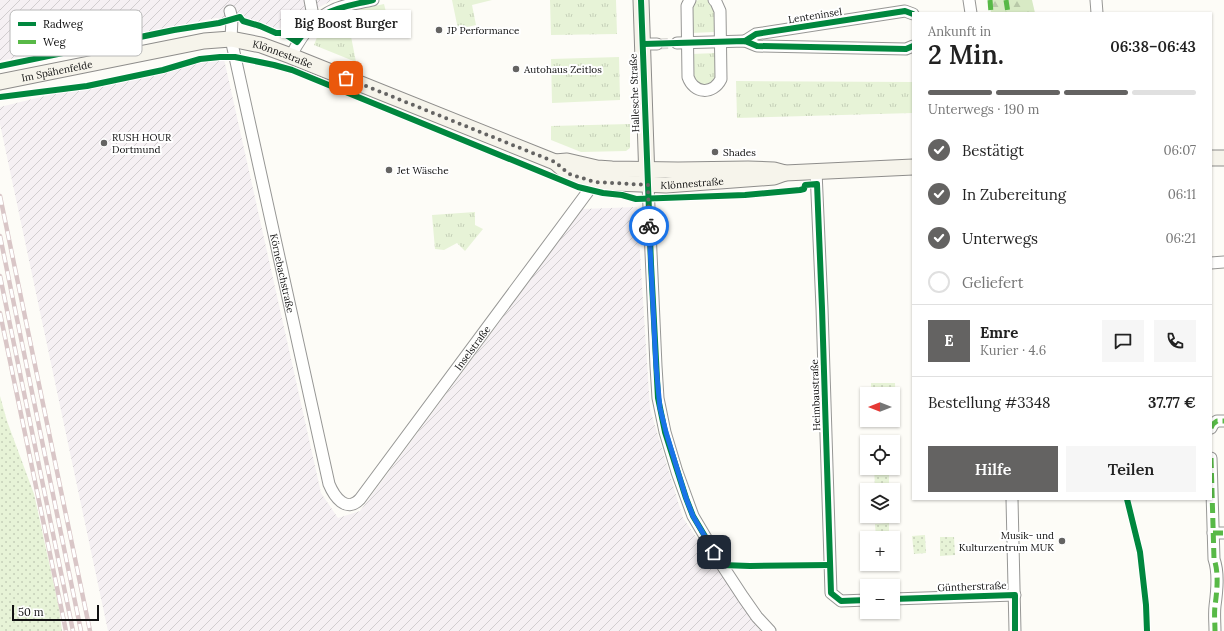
<!DOCTYPE html>
<html lang="de">
<meta charset="utf-8">
<style>
body{margin:0;font-family:Lora,serif;background:#f6f6f6;color:#222;height:100vh;display:flex;flex-direction:column;font-size:15px;white-space:nowrap}
*{box-sizing:border-box;margin:0}
p{font-size:13px;color:#767676}
.icon{flex:none;width:22px;height:22px;fill:none;stroke:currentColor;stroke-width:2;stroke-linecap:round;stroke-linejoin:round}
.map{position:relative;flex:1;overflow:hidden}
.sheet{position:absolute;left:912px;top:12px;width:300px;height:488px;display:flex;flex-direction:column;background:#fff;border-radius:0px;box-shadow:0 1px 3px #0004}
.sheet>*{flex:none}
.needle{width:26px;rotate:270deg}
.buttons{position:absolute;left:860px;top:387px;display:grid;gap:8px}
.buttons a{display:grid;place-items:center;width:40px;height:40px;border-radius:0px;background:#fff;box-shadow:0 1px 3px #0004;font-size:20px}
.scale{position:absolute;left:12px;bottom:10px;width:87px;box-sizing:border-box;padding-left:4px;border:2px solid #111;border-top:0;font-size:11px;line-height:14px;white-space:nowrap;color:#111;-webkit-text-stroke:3px #fff;paint-order:stroke}
.pin{position:absolute;display:grid;place-items:center;width:34px;height:34px;color:#fff;margin:-17px;border-radius:8px;box-shadow:0 2px 6px #0006}
.courier{position:absolute;display:grid;place-items:center;width:40px;height:40px;margin:-20px;border:3px solid #1a73e8;border-radius:50%;background:#fff;color:#222;box-shadow:0 1px 5px #0007}
.bubble{position:absolute;height:28px;border-radius:0px;background:#fff;box-shadow:0 1px 3px #0004;font-size:13px;font-weight:600;line-height:28px;text-align:center}
.summary em{font-style:normal;font-weight:600}
.summary div{display:flex;flex-direction:column-reverse}
.summary{display:flex;align-items:center;justify-content:space-between;height:68px;padding:0 16px}
h1{font-size:26px;font-weight:600;line-height:30px}
.bar{display:grid;grid-template-columns:repeat(4,1fr);gap:6px 4px;align-content:center;height:48px;padding:0 16px}
.bar i{height:5px;border-radius:3px;background:#e0e0e0}
.bar .selected{background:#646362}
.bar p{grid-column:span 4}
.line{display:flex;align-items:center;gap:10px;padding:0 16px;border-top:1px solid #e0e0e0}
.line div{flex:1}
.round{display:grid;place-items:center;flex:none;width:42px;height:42px;border-radius:0px;background:#f6f6f6}
ol{padding:0 16px;list-style:none}
li{display:flex;align-items:center;gap:12px;height:44px}
li p{margin-inline-start:auto}
li .icon{padding:4px;border-radius:50%;background:#646362;color:#fff;stroke-width:4}
li:last-child{color:#767676}
li i{width:22px;height:22px;border:2px solid #e0e0e0;border-radius:50%}
.primary-button{display:flex;gap:8px;margin-top:auto;padding:8px 16px}
.primary-button a{flex:1;height:46px;border-radius:0px;background:#646362;color:#fff;font-size:16px;font-weight:600;line-height:46px;text-align:center}
.primary-button a+a{background:#f6f6f6;color:#222}
.map>svg:first-child{display:block}
</style>
<div class="map">
<svg width="1224" height="631" viewBox="0 0 1224 631">
<defs>
<pattern id="industrial-furrows" width="10" height="10" patternUnits="userSpaceOnUse"><rect width="10" height="10" fill="#f5f0f3"/><path d="M-1 1l2-2M0 10L10 0M9 11l2-2" fill="none" stroke="#d1cdcf"/></pattern>
<pattern id="grass-tufts" width="24" height="20" patternUnits="userSpaceOnUse"><rect width="24" height="20" fill="#e7f3d7"/><path d="M3 7l-1-3M5 7V3M7 7l1-3M15 17l-1-3M17 17v-4M19 17l1-3" fill="none" stroke="#c5cfb8"/></pattern>
<pattern id="forest-firs" width="22" height="20" patternUnits="userSpaceOnUse"><rect width="22" height="20" fill="#d8eac5"/><path d="M5 1l3.5 6h-7zM16 11l3.5 6h-7z" fill="#b8c8a8"/></pattern>
<pattern id="garden-dots" width="8" height="8" patternUnits="userSpaceOnUse"><rect width="8" height="8" fill="#e7f3d7"/><path d="M2 2h.1M6 6h.1" fill="none" stroke="#c5cfb8" stroke-width="1.8" stroke-linecap="round"/></pattern>
</defs>
<rect width="100%" height="100%" fill="#fdfcf7"/>
<!-- industrial -->
<g fill="url(#industrial-furrows)">
<polygon points="0,0 333,0 276,30 216,18 0,61"/>
<polygon points="224,59 321,493 338,518 360,511 583,209 637,207 650,409 683,518 760,631 108,631 0,124 0,107 189,61"/>
</g>
<!-- grass -->
<g fill="url(#grass-tufts)">
<polygon points="452,0 492,0 472,5 476,25 458,29"/>
<polygon points="550,0 616,0 617,34 551,35"/>
<polygon points="699,0 708,0 714,4 717,29 714,32 691,33 691,6 695,1"/>
<polygon points="384,4 386,12 348,21 356,62 314,45 321,27 339,14"/>
<polygon points="716,53 718,74 710,85 702,86 693,80 692,54"/>
<polygon points="619,57 620,100 552,103 551,59"/>
<polygon points="736,81 913,82 913,113 737,118"/>
<polygon points="630,124 630,148 626,151 581,152 551,140 551,126"/>
<polygon points="475,212 475,225 483,229 465,251 457,243 444,250 435,249 432,215"/>
</g>
<!-- forest -->
<polygon fill="url(#forest-firs)" points="989,0 1032,0 1035,13 991,13"/>
<!-- garden -->
<g fill="url(#garden-dots)">
<polygon points="871,383 895,383 896,415 893,415 893,394 871,394"/>
<polygon points="0,396 7,421 34,494 59,608 62,631 0,631"/>
<polygon points="874,468 889,468 889,486 875,487"/>
<polygon points="889,523 889,538 876,538 875,524"/>
<polygon points="925,535 926,553 914,554 912,536"/>
<polygon points="940,537 954,537 955,555 940,556"/>
</g>
<g fill="none" stroke-linecap="round" stroke-linejoin="round">
<!-- minor-tunnel -->
<polyline stroke="#dad9d4" stroke-width="11" stroke-dasharray="11 5.5" stroke-linecap="butt" points="657,44 677,43"/>
<!-- minor casing -->
<g stroke="#979795" stroke-width="13">
<g id="minor">
<polyline points="310,0 314,21"/>
<path d="M690,0l-3,6 1,71c6,17 25,18 33,2l-1,-68 -4,-9 -2,-2"/>
<polyline points="969,0 971,13"/>
<polyline points="1096,0 1097,13"/>
<path id="s1" d="M230,11l2,8 -1,20 4,18 94,427c5,12 17,30 31,15l235,-317"/>
<polyline points="745,41 756,34 905,11 913,14"/>
<polyline points="677,43 745,41 757,46 906,49 913,46"/>
<polyline points="643,44 657,44"/>
<path d="M291,56c12,-25 29,-45 57,-51 8,-2 17,-3 25,-5"/>
<polyline points="816,171 822,308 831,593 841,601 867,600"/>
<polyline points="648,185 656,366 658,398 665,432 677,472 693,516 722,565 743,597 757,617 770,631"/>
<polyline points="1211,263 1224,262"/>
<polyline points="1211,428 1213,424 1217,421 1224,421"/>
<path d="M1211,458l3,101c5,14 3,32 1,47 -1,8 0,17 0,25"/>
<polyline points="1012,499 1015,631"/>
<polyline points="1213,533 1224,533"/>
<polyline points="893,599 1015,595"/>
</g>
</g>
<!-- secondary casing -->
<g stroke="#8e8d8b" stroke-width="17">
<g id="secondary">
<polyline points="641,0 647,180"/>
<path id="s2" d="M0,82l204,-41 27,-2 30,6 30,11 264,106 14,12 26,8 20,1 51,2 108,-8 11,-4"/>
<polyline points="1211,158 1224,158"/>
<polyline points="555,162 567,161 597,168 612,169 678,170 748,169 774,170 785,173 913,167"/>
</g>
</g>
<!-- minor -->
<use href="#minor" stroke="#fffffe" stroke-width="11"/>
<!-- secondary -->
<use href="#secondary" stroke="#f6f4eb" stroke-width="15"/>
<!-- rail casing -->
<g stroke="#d9c6c7" stroke-width="4.5">
<g id="rail">
<polyline points="0,196 90,631"/>
<polyline points="0,236 81,631"/>
<polyline points="0,276 73,631"/>
<polyline points="0,313 66,631"/>
</g>
</g>
<!-- rail -->
<use href="#rail" stroke="#fff" stroke-width="3" stroke-dasharray="9" stroke-linecap="butt"/>
<!-- quiet -->
<g stroke="#58b947" stroke-width="5" stroke-dasharray="10 5" stroke-linecap="butt">
<polyline points="990,0 991,13"/>
<polyline points="1006,0 1008,13"/>
<polyline points="1211,428 1213,424 1217,421 1224,421"/>
<path d="M1211,458l3,101c5,14 3,32 1,47 -1,8 0,17 0,25"/>
<polyline points="1213,533 1224,533"/>
</g>
<!-- cycleway casing -->
<g stroke="#fff" stroke-width="8">
<g id="cycleway">
<polyline points="641,0 651,264 658,398 665,432 686,498 693,516 722,565 750,566 830,565"/>
<polyline points="745,41 756,34 905,11 913,14"/>
<polyline points="643,44 745,41 757,46 906,49 913,46"/>
<path d="M0,66l174,-36 45,-7 21,-6 3,4 17,5 16,7h7l14,9c24,-34 39,-33 76,-42"/>
<polyline points="0,97 87,86 163,70 200,59 220,57 235,57 274,65 292,70 578,187 603,193 622,195 636,199 745,195 800,190 804,189 805,185 817,184 822,308 831,593 841,601 867,600"/>
<polyline points="1127,499 1140,552 1146,605 1147,631"/>
<polyline points="893,599 1015,595 1015,631"/>
</g>
</g>
<!-- cycleway -->
<use href="#cycleway" stroke="#00873e" stroke-width="6"/>
</g>
<g fill="none" stroke-linecap="round" stroke-linejoin="round">
<!-- done -->
<polyline stroke="#646362" stroke-width="4" stroke-dasharray="0 7.2" points="346,78 555,162 569,174 595,182 648,185 649,226"/>
<!-- route -->
<polyline stroke="#1a73e8" stroke-width="5" points="649,226 656,366 660,408 666,432 686,498 693,516 714,552"/>
</g>
<!-- markers -->
<g fill="#646362" stroke="#fff" stroke-width="1.5">
<circle cx="439" cy="30" r="4"/>
<circle cx="516" cy="69" r="4"/>
<circle cx="104" cy="143" r="4"/>
<circle cx="715" cy="152" r="4"/>
<circle cx="389" cy="170" r="4"/>
<circle cx="1062" cy="541" r="4"/>
</g>
<g text-anchor="middle" stroke-width="4" stroke-linejoin="round" paint-order="stroke">
<!-- street labels -->
<g font-size="10" fill="#111" stroke="#fff">
<text transform="translate(815 15) rotate(-9)" y="4">Lenteninsel</text>
<text dy="4" stroke="none"><textPath href="#s2" startOffset="289">Klönnestraße</textPath></text>
<text dy="4" stroke="none"><textPath href="#s2" startOffset="58">Im Spähenfelde</textPath></text>
<text transform="translate(634 93) rotate(-92)" y="4">Hallesche Straße</text>
<text dy="4" stroke="none"><textPath href="#s2" startOffset="725">Klönnestraße</textPath></text>
<text dy="4" stroke="none"><textPath href="#s1" startOffset="268">Körnebachstraße</textPath></text>
<text dy="4" stroke="none"><textPath href="#s1" startOffset="715">Inselstraße</textPath></text>
<text transform="translate(815 395) rotate(-92)" y="4">Heimbaustraße</text>
<text transform="translate(972 586) rotate(-2)" y="4">Güntherstraße</text>
</g>
<!-- poi labels -->
<g font-size="10" fill="#111" stroke="#fff" text-anchor="start">
<text x="447" y="34">JP Performance</text>
<text x="524" y="73">Autohaus Zeitlos</text>
<text x="112" y="141">RUSH HOUR<tspan x="112" dy="12">Dortmund</tspan></text>
<text x="723" y="156">Shades</text>
<text x="397" y="174">Jet Wäsche</text>
<text x="1054" y="539" text-anchor="end">Musik- und<tspan x="1054" dy="12">Kulturzentrum MUK</tspan></text>
</g>
</g>
<!-- legend -->
<rect x="10" y="10" width="132" height="46" rx="6" fill="#fff" stroke="#b8b8b8" stroke-width="1"/>
<rect x="18" y="22" width="18" height="4" fill="#00873e"/>
<rect x="18" y="40" width="18" height="4" fill="#58b947"/>
<g font-size="11" fill="#111">
<text x="43" y="28">Radweg</text>
<text x="43" y="46">Weg</text>
</g>
</svg>
<div class="buttons">
<a><svg class="needle" viewBox="-14 -14 28 28"><path d="M0-13l5 13h-10z" fill="#e53935"/><path d="M0 13l5-13h-10z" fill="#767676"/></svg></a>
<a><svg class="icon" aria-label="locate" viewBox="0 0 24 24"><circle cx="12" cy="12" r="6"/><path d="M12 2v4M12 18v4M2 12h4M18 12h4"/></svg></a>
<a><svg class="icon" aria-label="layers" viewBox="0 0 24 24"><path d="M12 4l9 5-9 5-9-5zM3 14l9 5 9-5"/></svg></a>
<a>+</a>
<a>−</a>
</div>
<div class="scale">50 m</div>
<div class="pin" style="left:346px;top:78px;background:#ea580c"><svg class="icon" aria-label="bag" viewBox="0 0 24 24"><path d="M5 8h14l-1 12H6zM9 8a3 3 0 0 1 6 0"/></svg></div>
<div class="pin" style="left:714px;top:552px;background:#1f2937"><svg class="icon" aria-label="home" viewBox="0 0 24 24"><path d="M3 11l9-7 9 7M6 9v11h12V9"/></svg></div>
<div class="courier" style="left:649px;top:226px"><svg class="icon" aria-label="bike" viewBox="0 0 24 24"><circle cx="6" cy="16" r="4"/><circle cx="18" cy="16" r="4"/><path d="M6 16l4-8h5l3 8M10 8l3 8H6M13 5h3"/></svg></div>
<div class="bubble" style="left:281px;top:10px;width:130px">Big Boost Burger</div>
<section class="sheet">
<div class="summary"><div><h1>2 Min.</h1><p>Ankunft in</p></div><em>06:38–06:43</em></div>
<div class="bar"><i class="selected"></i><i class="selected"></i><i class="selected"></i><i></i><p>Unterwegs · 190 m</p></div>
<ol>
<li><svg class="icon" aria-label="check" viewBox="0 0 24 24"><path d="M5 12l5 5 9-10"/></svg>Bestätigt<p>06:07</p></li>
<li><svg class="icon" aria-label="check" viewBox="0 0 24 24"><path d="M5 12l5 5 9-10"/></svg>In Zubereitung<p>06:11</p></li>
<li><svg class="icon" aria-label="check" viewBox="0 0 24 24"><path d="M5 12l5 5 9-10"/></svg>Unterwegs<p>06:21</p></li>
<li><i></i>Geliefert</li>
</ol>
<div class="line" style="height:72px"><b class="round" style="background:#646362;color:#fff">E</b><div><b>Emre</b><p>Kurier · 4.6</p></div><a class="round"><svg class="icon" aria-label="chat" viewBox="0 0 24 24"><path d="M4 5h16v11H9l-5 4z"/></svg></a><a class="round"><svg class="icon" aria-label="phone" viewBox="0 0 24 24"><path d="M5 4h4l2 5-3 2q2 4 5 5l2-3 5 2v4C11 20 4 13 5 4z"/></svg></a></div>
<div class="line" style="height:52px"><div>Bestellung #3348</div><b>37.77 €</b></div>
<div class="primary-button"><a>Hilfe</a><a>Teilen</a></div>
</section>
</div>
